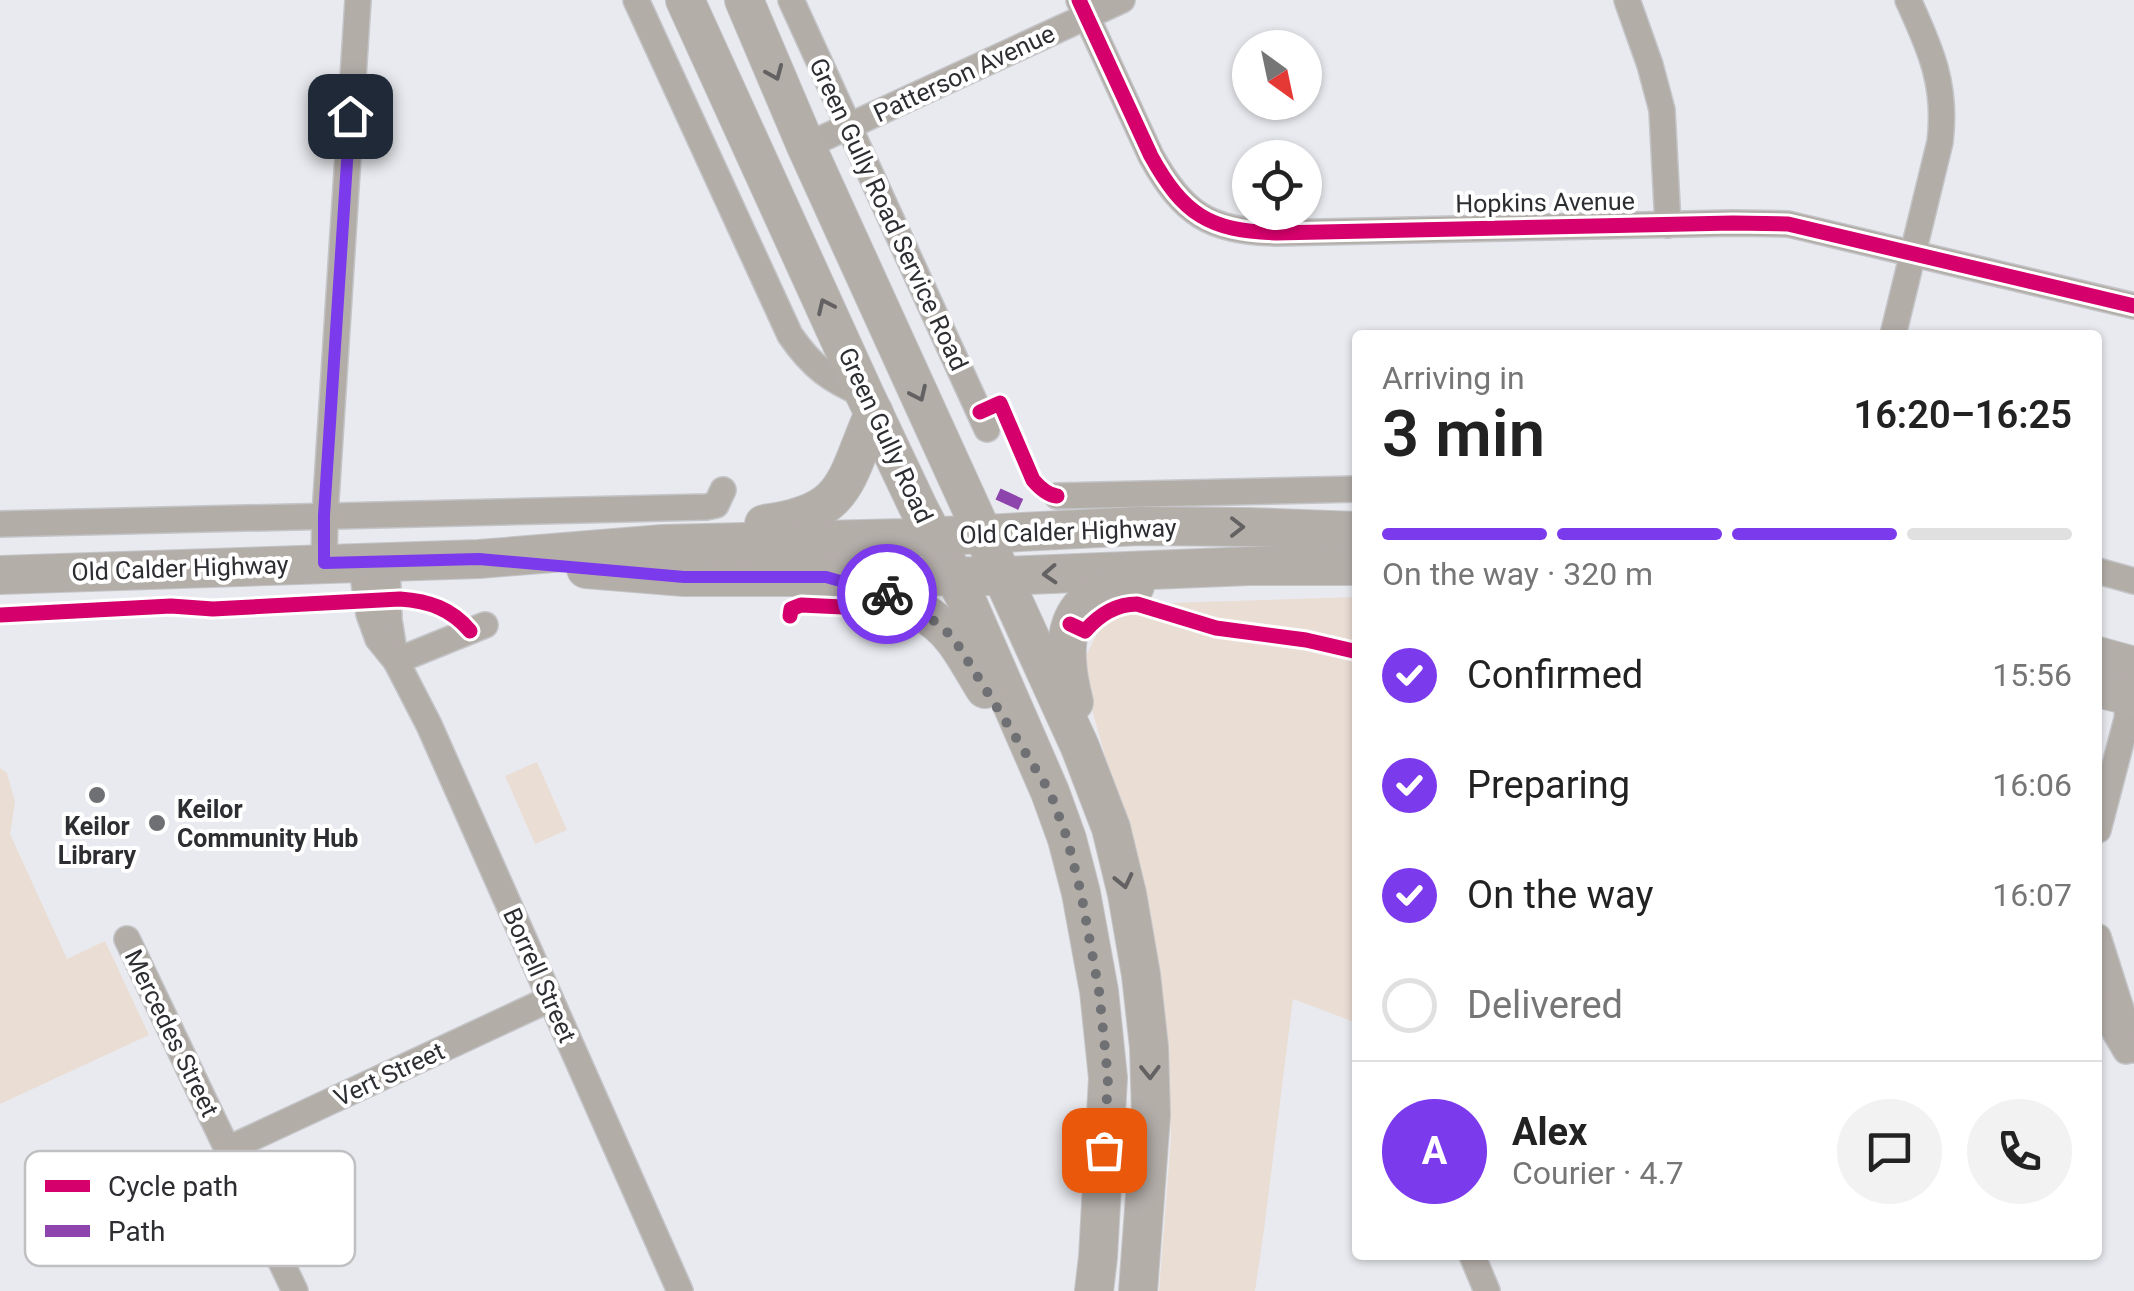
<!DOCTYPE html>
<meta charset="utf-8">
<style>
body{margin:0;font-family:Roboto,sans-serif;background:#f2f2f2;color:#222;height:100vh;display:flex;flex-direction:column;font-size:38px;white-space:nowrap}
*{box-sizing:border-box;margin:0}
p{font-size:32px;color:#767676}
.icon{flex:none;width:55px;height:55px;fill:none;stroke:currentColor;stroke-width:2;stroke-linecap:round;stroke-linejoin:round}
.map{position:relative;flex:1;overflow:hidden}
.panel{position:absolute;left:1352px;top:330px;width:750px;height:930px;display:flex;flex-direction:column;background:#fff;border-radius:10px;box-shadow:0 2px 8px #0004}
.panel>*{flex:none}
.needle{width:65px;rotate:147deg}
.fabs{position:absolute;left:1232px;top:30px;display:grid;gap:20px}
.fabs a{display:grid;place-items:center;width:90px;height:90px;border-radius:50%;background:#fff;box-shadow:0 2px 8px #0004;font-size:50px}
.pin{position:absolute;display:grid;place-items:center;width:85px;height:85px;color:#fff;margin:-42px;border-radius:20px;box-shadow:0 5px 15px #0006}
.courier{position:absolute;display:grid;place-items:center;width:100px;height:100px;margin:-50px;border:8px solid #7c3aed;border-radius:50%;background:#fff;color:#222;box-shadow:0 2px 12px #0007}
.overview em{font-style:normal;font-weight:600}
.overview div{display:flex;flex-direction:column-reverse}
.overview{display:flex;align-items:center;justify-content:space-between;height:170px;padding:0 30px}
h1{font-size:65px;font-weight:600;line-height:75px}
.bar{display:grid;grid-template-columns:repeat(4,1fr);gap:15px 10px;align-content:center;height:120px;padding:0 30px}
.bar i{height:12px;border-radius:8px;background:#e0e0e0}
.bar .active{background:#7c3aed}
.bar p{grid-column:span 4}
.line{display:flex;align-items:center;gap:25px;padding:0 30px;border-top:2px solid #e0e0e0}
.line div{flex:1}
.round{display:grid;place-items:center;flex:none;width:105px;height:105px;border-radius:52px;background:#f2f2f2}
ol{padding:0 30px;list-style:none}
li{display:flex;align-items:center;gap:30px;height:110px}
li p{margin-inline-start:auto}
li .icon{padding:10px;border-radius:50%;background:#7c3aed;color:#fff;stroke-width:4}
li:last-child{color:#767676}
li i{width:55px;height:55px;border:5px solid #e0e0e0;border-radius:50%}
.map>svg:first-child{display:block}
</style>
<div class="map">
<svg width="2134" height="1291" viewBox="0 0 2134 1291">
<rect width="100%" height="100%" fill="#e9eaef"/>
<!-- green -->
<g fill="#eaddd4">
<polygon points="1357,597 1357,1023 1293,999 1264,1230 1255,1291 1159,1291 1171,1138 1167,1031 1137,869 1087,692 1084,660 1103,621 1137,604"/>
<polygon points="537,762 567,830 535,844 505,776"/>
<polygon points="0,768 7,773 15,802 10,834 67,959 105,941 149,1035 0,1104"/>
</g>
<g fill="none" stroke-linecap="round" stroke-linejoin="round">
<!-- minor casing -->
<g stroke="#c4c5c8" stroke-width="28">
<g id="minor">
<path d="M636,0l154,335c22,32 40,45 75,60"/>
<polyline points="791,0 987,429"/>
<path d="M1079,0l72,156c32,58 58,75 125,77l457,-10 55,1 346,82"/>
<polyline points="1627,0 1650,65 1662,110 1668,225"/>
<polyline points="806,146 1122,0"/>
<path d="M1893,335l47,-193c7,-56 -9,-92 -32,-142"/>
<polyline points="1057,496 1358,489"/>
<polyline points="0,524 706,507 716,505 723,490"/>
<polyline points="387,562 389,620 394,651"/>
<polyline points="324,563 325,515 358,0"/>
<polyline points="361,563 369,614 378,639 396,661 429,725 680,1291"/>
<polyline points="2098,571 2134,581"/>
<polyline points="396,661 485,625"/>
<polyline points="2098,830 2127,719 2129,696"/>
<polyline points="2098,937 2134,1050"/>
<polyline points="127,939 295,1291"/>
<polyline points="2098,1003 2126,1051"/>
<polyline points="228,1149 550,999"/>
<polyline points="1472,1255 1487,1291"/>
</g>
</g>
<!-- primary casing -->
<g stroke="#c4c5c8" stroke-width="40">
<g id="primary">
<polyline points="685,0 865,395 919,509 966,599 1050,792 1067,839 1081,893 1099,991 1108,1078 1098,1257 1094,1291"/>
<polyline points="744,0 806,146 1080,747 1111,828 1127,894 1141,975 1149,1047 1151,1115 1138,1291"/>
<path d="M764,524c85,-11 80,-43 110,-111"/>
<polyline points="586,569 684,577 826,577 1003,576 1250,566 1358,566"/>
<polyline points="0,575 479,559 663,544 904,538 1139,526 1248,527 1358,531"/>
<path d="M858,586c35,9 74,24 97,55 11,15 20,32 30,48"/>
<polyline points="2098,656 2134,666"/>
<polyline points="2098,688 2134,697"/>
<path d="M1074,702c-15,-58 -12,-113 61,-116"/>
</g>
</g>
<!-- minor -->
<use href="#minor" stroke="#b3ada8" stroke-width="25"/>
<!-- primary -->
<use href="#primary" stroke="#b4aea9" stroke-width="38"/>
<!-- quiet -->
<polyline stroke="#8e44ad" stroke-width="12" stroke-dasharray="25 12" stroke-linecap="butt" points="998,494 1024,506"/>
<!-- cycleway casing -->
<g stroke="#fff" stroke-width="21">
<g id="cycleway">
<path d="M1079,0l72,156c32,58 58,75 125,77l457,-10 55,1 346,82"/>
<path d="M980,412l20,-9 33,77c6,7 14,15 24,16"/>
<path d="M0,615l171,-9 42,3 187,-10c29,2 52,10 70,32"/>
<polyline points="790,616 791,609 801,605 864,608 872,609 907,627 911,626 921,611"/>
<path d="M1070,624l15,7c14,-16 30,-27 52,-27l79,24 90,12 52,12"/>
</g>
</g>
<!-- cycleway -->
<use href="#cycleway" stroke="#d6006c" stroke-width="15"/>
</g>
<!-- one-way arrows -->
<defs><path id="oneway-chevron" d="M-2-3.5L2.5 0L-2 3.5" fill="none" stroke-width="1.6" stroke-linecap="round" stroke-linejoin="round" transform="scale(2.5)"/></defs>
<g stroke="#636162">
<use href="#oneway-chevron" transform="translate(775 73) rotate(67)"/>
<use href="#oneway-chevron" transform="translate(825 306) rotate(-115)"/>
<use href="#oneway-chevron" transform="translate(919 394) rotate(65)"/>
<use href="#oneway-chevron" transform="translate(1237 527)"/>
<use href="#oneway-chevron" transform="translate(1050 574) rotate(177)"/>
<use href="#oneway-chevron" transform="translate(1124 881) rotate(77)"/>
<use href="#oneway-chevron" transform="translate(1150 1072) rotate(89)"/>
</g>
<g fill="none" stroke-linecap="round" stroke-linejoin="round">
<!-- done -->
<path stroke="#6f7074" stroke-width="10" stroke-dasharray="0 18" d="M887,594c25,10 48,25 67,45l96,153 17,46 14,55 18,98 9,87 -4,72"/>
<!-- route -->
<polyline stroke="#7c3aed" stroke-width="12" points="350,116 324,515 324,563 479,559 684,577 826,577 887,594"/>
</g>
<!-- markers -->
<g fill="#6f7074" stroke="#fff" stroke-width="4">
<circle cx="97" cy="795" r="10"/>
<circle cx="157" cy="823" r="10"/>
</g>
<g text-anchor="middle" stroke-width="8" stroke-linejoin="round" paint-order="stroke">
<!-- street labels -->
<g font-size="25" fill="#2d2e32" stroke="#fff">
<text transform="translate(964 73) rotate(-25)" y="9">Patterson Avenue</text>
<text transform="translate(1545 202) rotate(-1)" y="9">Hopkins Avenue</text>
<text transform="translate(889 214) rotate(65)" y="9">Green Gully Road Service Road</text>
<text transform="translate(886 435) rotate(65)" y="9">Green Gully Road</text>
<text transform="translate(1068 531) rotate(-2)" y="9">Old Calder Highway</text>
<text transform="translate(180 568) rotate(-2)" y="9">Old Calder Highway</text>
<text transform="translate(540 975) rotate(66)" y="9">Borrell Street</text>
<text transform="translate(172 1033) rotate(64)" y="9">Mercedes Street</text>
<text transform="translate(389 1074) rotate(-25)" y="9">Vert Street</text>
</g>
<!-- poi labels -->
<g font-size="25" font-weight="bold" fill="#2d2e32" stroke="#fff" text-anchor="start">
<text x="177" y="818">Keilor<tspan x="177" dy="29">Community Hub</tspan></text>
<text x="97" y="835" text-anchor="middle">Keilor<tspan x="97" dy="29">Library</tspan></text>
</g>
</g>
<!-- legend -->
<rect x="25" y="1151" width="330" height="115" rx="15" fill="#fff" stroke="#c0c0c2" stroke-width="2.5"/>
<rect x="45" y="1180" width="45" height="12" fill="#d6006c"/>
<rect x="45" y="1225" width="45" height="12" fill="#8e44ad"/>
<g font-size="28" fill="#2d2e32">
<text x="108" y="1196">Cycle path</text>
<text x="108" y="1241">Path</text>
</g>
</svg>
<div class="fabs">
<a><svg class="needle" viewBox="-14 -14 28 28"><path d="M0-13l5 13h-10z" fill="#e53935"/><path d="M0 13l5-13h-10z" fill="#767676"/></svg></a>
<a><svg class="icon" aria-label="locate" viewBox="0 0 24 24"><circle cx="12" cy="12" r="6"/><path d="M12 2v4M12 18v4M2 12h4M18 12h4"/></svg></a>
</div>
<div class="pin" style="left:1104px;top:1150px;background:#ea580c"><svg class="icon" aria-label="bag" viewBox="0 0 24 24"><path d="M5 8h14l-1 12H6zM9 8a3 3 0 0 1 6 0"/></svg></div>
<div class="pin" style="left:350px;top:116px;background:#1f2937"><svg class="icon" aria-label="home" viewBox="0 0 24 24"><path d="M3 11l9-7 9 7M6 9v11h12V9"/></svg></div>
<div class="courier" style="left:887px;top:594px"><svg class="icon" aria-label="bike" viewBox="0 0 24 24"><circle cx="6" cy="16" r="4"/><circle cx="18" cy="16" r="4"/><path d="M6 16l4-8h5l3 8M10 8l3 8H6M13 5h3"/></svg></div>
<section class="panel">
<div class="overview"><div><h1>3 min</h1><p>Arriving in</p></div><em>16:20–16:25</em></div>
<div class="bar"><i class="active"></i><i class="active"></i><i class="active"></i><i></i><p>On the way · 320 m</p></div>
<ol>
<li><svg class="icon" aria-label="check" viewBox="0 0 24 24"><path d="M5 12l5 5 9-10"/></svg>Confirmed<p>15:56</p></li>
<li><svg class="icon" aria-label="check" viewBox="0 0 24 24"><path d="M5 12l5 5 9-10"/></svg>Preparing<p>16:06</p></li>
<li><svg class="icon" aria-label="check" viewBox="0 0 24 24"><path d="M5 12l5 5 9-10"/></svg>On the way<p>16:07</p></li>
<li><i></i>Delivered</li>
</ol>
<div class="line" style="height:180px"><b class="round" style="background:#7c3aed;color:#fff">A</b><div><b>Alex</b><p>Courier · 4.7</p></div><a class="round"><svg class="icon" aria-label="chat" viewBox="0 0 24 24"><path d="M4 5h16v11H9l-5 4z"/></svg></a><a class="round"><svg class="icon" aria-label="phone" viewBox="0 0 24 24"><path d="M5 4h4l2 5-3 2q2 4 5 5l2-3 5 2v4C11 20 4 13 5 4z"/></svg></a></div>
</section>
</div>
